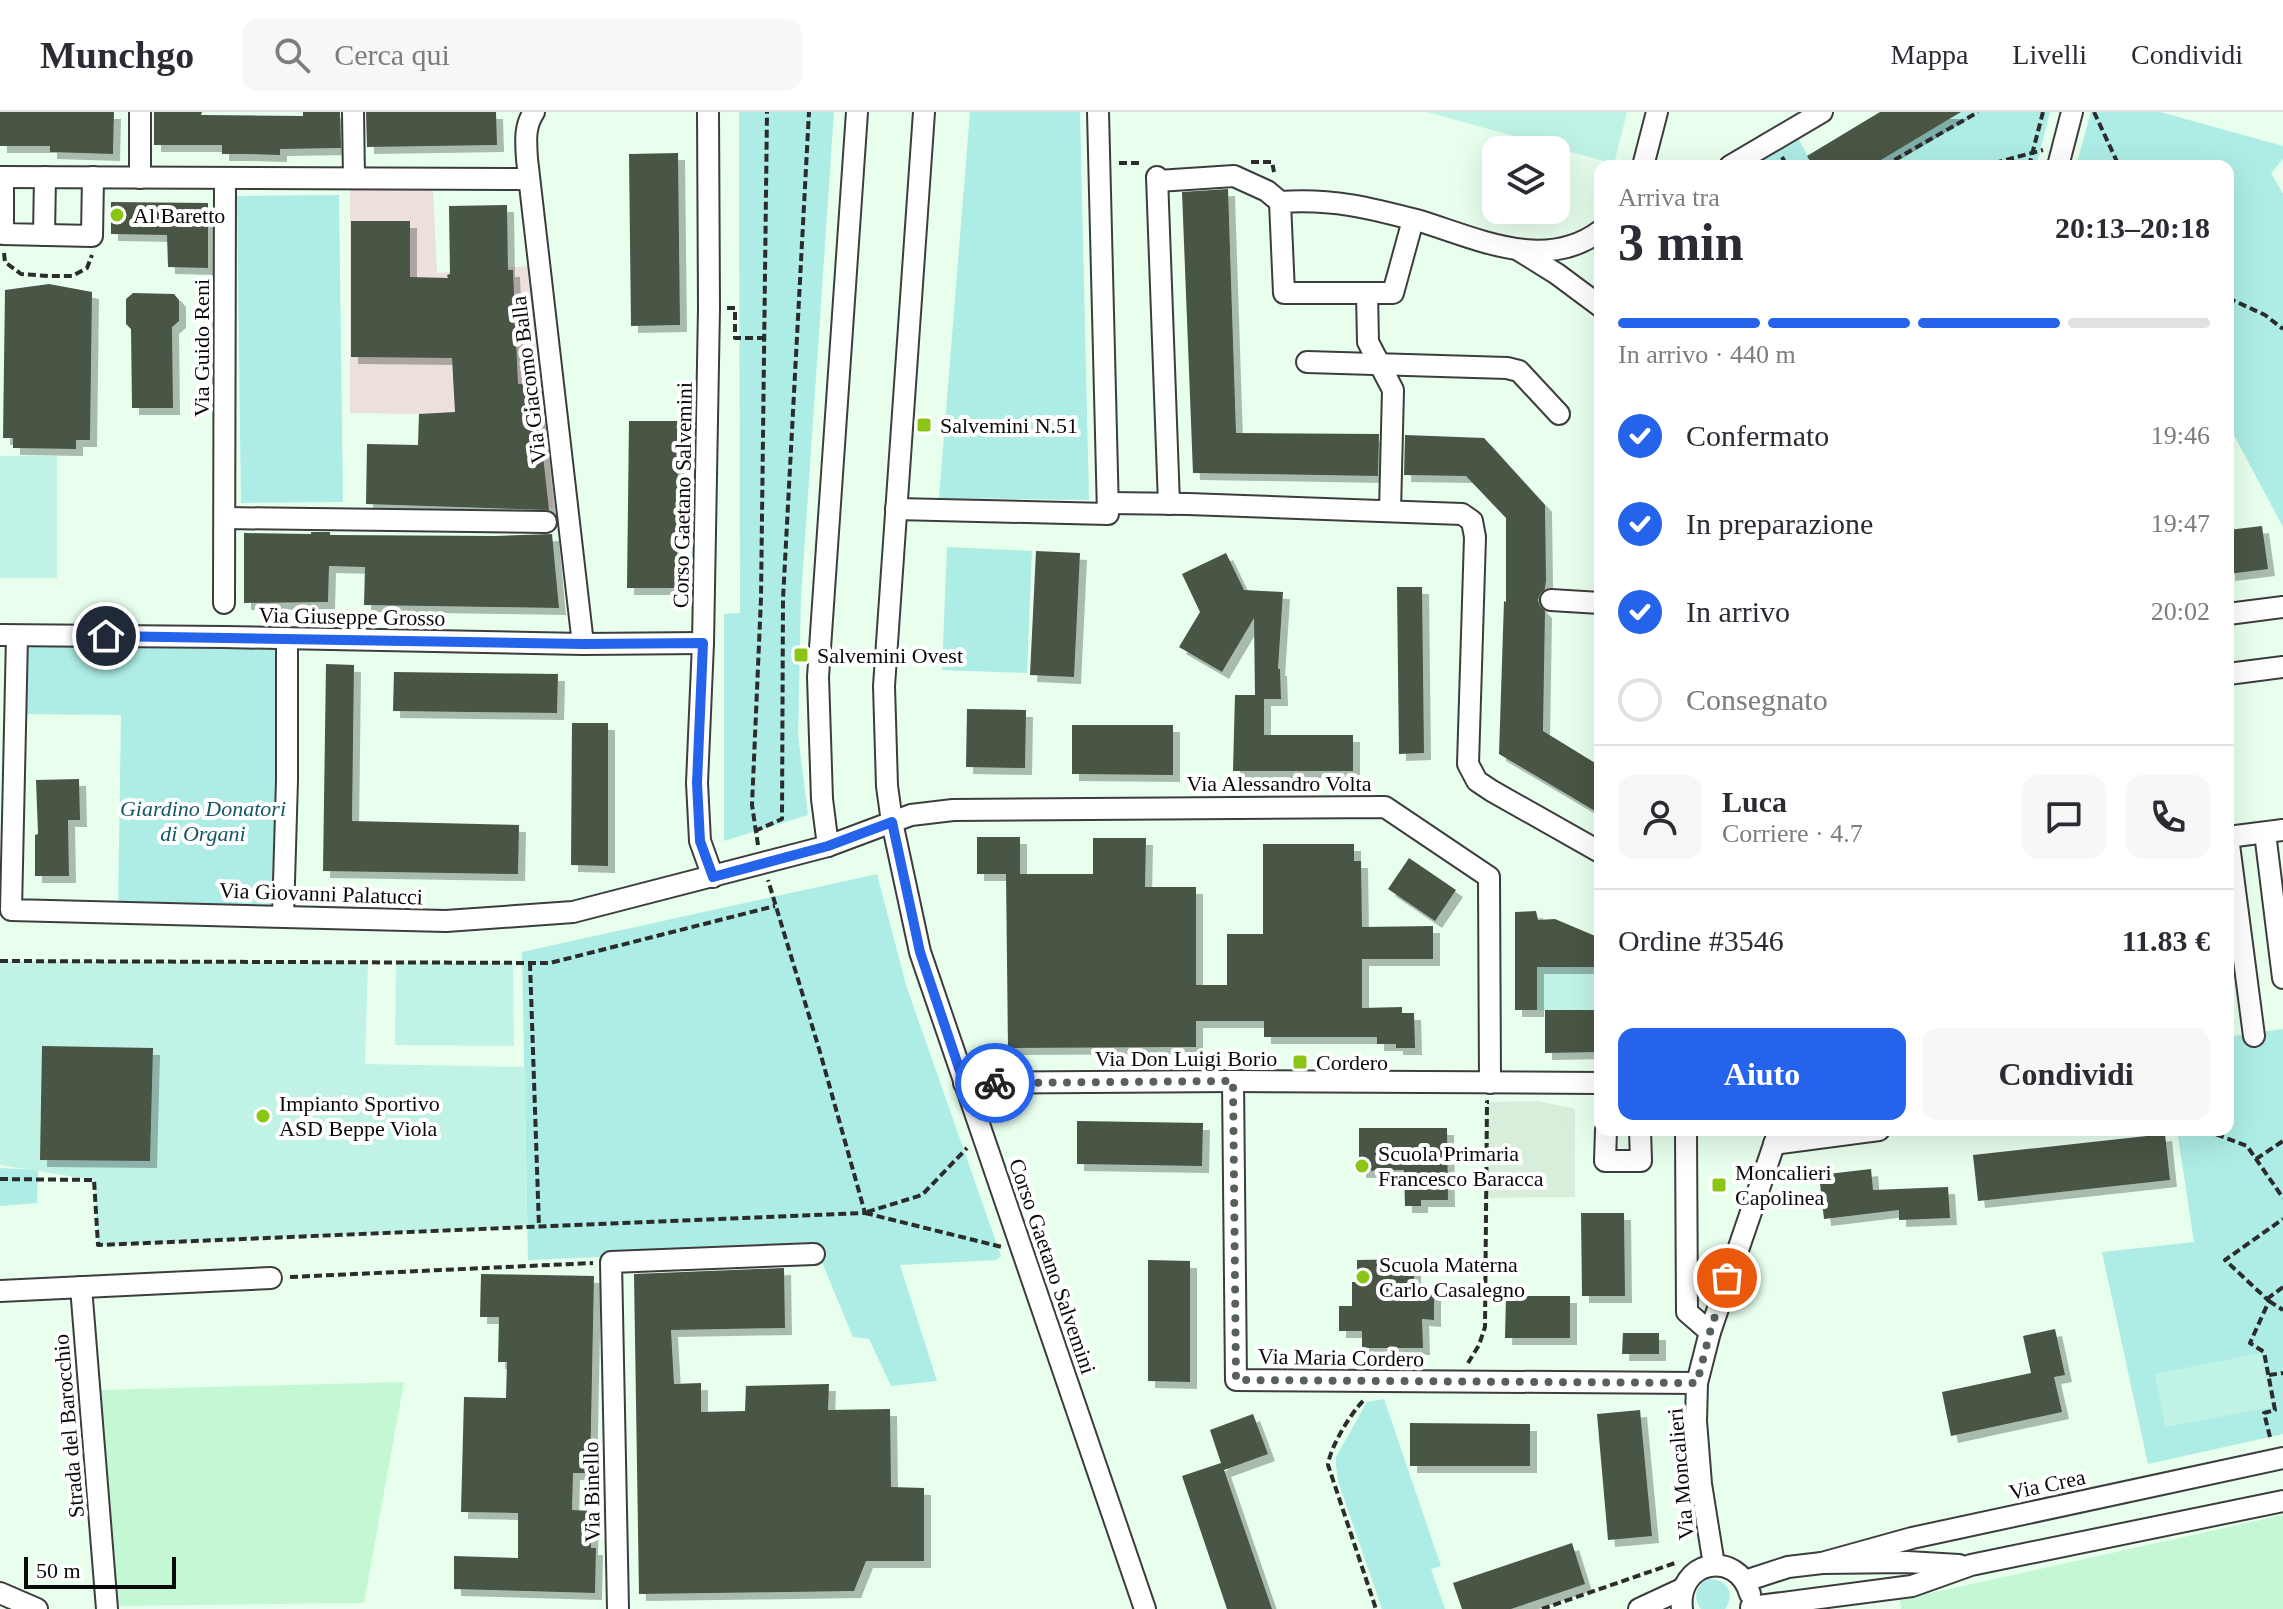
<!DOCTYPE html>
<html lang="it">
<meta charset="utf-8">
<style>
body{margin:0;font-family:"Times New Roman",serif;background:#f7f7f7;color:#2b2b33;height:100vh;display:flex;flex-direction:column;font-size:30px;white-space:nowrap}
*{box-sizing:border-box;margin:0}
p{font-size:26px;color:#7c7c81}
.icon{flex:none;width:44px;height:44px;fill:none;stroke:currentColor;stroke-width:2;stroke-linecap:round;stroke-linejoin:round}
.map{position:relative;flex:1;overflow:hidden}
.details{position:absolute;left:1594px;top:48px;width:640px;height:976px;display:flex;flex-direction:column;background:#fff;border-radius:16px;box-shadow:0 8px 32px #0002}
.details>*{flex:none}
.controls{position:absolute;left:1482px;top:24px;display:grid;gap:16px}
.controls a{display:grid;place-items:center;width:88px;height:88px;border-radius:16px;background:#fff;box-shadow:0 8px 32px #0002;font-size:40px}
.scale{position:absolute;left:24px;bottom:20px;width:152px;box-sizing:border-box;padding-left:8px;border:4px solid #0a0a0a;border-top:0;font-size:22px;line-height:28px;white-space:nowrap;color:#0a0a0a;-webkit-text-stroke:6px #fff;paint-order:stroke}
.pin{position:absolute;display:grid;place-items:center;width:68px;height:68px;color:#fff;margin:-34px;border:4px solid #fff;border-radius:50%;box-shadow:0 2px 8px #0007}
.courier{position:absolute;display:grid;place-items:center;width:80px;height:80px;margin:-40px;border:6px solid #2563eb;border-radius:50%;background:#fff;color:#222;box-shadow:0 2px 10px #0007}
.overview em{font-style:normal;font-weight:800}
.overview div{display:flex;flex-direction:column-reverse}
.overview{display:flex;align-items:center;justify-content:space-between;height:136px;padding:0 24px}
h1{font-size:52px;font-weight:800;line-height:60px}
.bar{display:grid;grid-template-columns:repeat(4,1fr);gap:12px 8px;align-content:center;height:96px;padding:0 24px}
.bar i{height:10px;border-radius:6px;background:#e1e1e2}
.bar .active{background:#2563eb}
.bar p{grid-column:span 4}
.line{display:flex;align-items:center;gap:20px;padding:0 24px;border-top:2px solid #e1e1e2}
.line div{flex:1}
.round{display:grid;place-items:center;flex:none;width:84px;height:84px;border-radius:16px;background:#f7f7f7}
ol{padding:0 24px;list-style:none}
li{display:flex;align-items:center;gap:24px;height:88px}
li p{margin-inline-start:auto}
li .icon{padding:8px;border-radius:50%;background:#2563eb;color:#fff;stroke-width:4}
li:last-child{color:#7c7c81}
li i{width:44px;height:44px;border:4px solid #e1e1e2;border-radius:50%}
.cta{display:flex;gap:16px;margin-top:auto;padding:16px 24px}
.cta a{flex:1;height:92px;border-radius:16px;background:#2563eb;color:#fff;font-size:32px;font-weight:800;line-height:92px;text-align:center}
.cta a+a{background:#f7f7f7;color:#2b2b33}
header{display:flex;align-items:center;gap:48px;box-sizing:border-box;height:112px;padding:0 40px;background:#fff;border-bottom:2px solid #e1e1e2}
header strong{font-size:38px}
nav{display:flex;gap:44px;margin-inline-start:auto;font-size:28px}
.search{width:560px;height:72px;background:#f7f7f7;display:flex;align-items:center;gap:20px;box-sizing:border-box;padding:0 28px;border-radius:16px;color:#7c7c81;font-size:30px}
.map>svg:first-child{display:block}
</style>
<header>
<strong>Munchgo</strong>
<div class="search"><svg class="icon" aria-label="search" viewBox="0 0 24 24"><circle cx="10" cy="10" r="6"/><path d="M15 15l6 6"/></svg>Cerca qui</div>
<nav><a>Mappa</a><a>Livelli</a><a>Condividi</a></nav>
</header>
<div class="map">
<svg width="2283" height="1497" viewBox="0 0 2283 1497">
<defs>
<filter id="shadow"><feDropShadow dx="7" dy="7" stdDeviation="0" flood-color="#0004"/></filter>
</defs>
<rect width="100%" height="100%" fill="#e7ffec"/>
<!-- industrial -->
<polygon fill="#ebe0dc" points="433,77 437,161 527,154 554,396 418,393 419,302 350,301 350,78"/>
<!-- farmland -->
<g fill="#c4f8d4">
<polygon points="404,1270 364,1491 117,1494 98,1278"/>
<polygon points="2283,1403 2283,1497 1901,1497 1900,1488"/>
</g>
<!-- green -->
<g fill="#adede5">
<polygon points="739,0 834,0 801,486 798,623 808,703 724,729 724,502 740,501"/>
<polygon points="970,0 1080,0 1089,388 939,386"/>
<polygon points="1961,0 2050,0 2036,54 1871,54"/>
<polygon points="2091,0 2160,0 2283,34 2283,47 2271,61 2283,82 2283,415 2228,312 2228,54 2076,54"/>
<polygon points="1798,26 1813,54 1752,54"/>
<polygon points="339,83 343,390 241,391 237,84"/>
<polygon points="947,435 1032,439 1027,561 942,558"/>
<polygon points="17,524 287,525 283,804 118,800 121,603 16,602"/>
<polygon points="877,762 906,873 1001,1144 996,1148 900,1153 937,1269 891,1274 869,1227 853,1225 816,1136 528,1148 522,840"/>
<polygon points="2283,917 2283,1322 2148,1352 2102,1140 2194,1130 2177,1018 2228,1018 2228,925"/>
<polygon points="0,1056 38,1058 37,1091 0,1094"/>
<polygon points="1384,1287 1441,1454 1431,1457 1445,1497 1382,1497 1338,1369 1336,1354 1336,1345 1367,1290"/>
<path d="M1709,1467c18,0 27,15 16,30h-24c-9,-12 -5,-24 8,-30z"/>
</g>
<!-- pitch -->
<g fill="#c0f3e6">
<polygon points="1427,0 1627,0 1614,52"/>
<polygon points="57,344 57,466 0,466 0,344"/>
<polygon points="0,849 368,851 365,952 525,955 527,1115 98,1133 94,1068 0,1053"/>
<polygon points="396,851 513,851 514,934 395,933"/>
<rect x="1537" y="855" width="63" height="43"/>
<polygon points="2261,1241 2272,1295 2165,1315 2155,1262"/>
</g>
<!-- plaza -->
<polygon fill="#d7eeda" points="1538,989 1575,997 1575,1085 1486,1086 1487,990"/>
<!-- building -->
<g fill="#495445" filter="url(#shadow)">
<polygon points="0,0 114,0 113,42 50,40 50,34 0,34"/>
<polygon points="154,0 202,0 201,3 303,4 303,0 340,0 341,36 280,37 280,43 243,42 222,42 222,33 154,33"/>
<polygon points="366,0 496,0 497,33 367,35"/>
<polygon points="1880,0 1961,0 1871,54 1813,54 1807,44"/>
<polygon points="678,41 680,213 631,214 629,42"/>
<polygon points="1228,77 1236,321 1379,322 1378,364 1193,361 1182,80"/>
<polygon points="111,90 208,91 208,156 168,155 167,123 111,122"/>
<polygon points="507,93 508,158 513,158 518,272 535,271 549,398 366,392 367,332 418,333 419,302 455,300 452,246 351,245 351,109 410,109 410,165 448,166 447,163 450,162 449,94"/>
<polygon points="49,172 92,180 90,328 76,328 76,337 13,336 13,326 3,326 5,178"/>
<polygon points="133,181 174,182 179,188 179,209 172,215 173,296 132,296 131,217 126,212 126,187"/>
<polygon points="629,309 678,309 677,476 627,476"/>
<polygon points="1405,323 1484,326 1545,393 1546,468 1545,477 1540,482 1538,488 1540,494 1545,499 1543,619 1600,654 1600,702 1499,642 1504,489 1506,490 1506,406 1466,364 1404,363"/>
<polygon points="2262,414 2268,457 2228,462 2228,418"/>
<polygon points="311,420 330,420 330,423 495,424 552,422 559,496 364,493 365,455 329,454 328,490 244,491 244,421 311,422"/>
<polygon points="1036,439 1080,441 1074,565 1030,563"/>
<polygon points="1226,441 1244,478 1283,480 1278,557 1280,557 1281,587 1264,587 1264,623 1353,623 1353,659 1233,659 1235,583 1255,583 1254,506 1222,560 1179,535 1200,500 1182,462"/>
<polygon points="1397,475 1422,475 1424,641 1399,642"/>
<polygon points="326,552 354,553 352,709 519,713 518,762 323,759"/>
<polygon points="394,560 558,562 557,601 393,599"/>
<polygon points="967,597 1026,598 1025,656 966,655"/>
<polygon points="572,611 608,611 608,754 571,753"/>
<polygon points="1072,613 1173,613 1173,663 1072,662"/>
<polygon points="79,667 80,708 68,708 69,764 35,764 35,723 38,722 36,668"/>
<polygon points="977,725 1020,725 1020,762 1093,762 1093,726 1146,726 1145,775 1196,775 1196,873 1227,873 1227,822 1263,822 1263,732 1354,732 1354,749 1361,749 1362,815 1433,814 1433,847 1362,847 1362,896 1402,895 1402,901 1414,901 1415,936 1396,936 1396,932 1377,932 1377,925 1264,925 1264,909 1196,909 1196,935 1008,936 1006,762 977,762"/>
<polygon points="1409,746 1456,778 1435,809 1388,777"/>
<polygon points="1536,799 1538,808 1555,807 1600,826 1600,855 1537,855 1537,898 1515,898 1515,800"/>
<polygon points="1545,898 1600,898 1600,940 1545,941"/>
<polygon points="42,934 153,936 150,1049 40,1048"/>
<polygon points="1077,1009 1203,1011 1202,1054 1077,1052"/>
<polygon points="1359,1016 1447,1016 1448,1088 1421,1088 1421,1094 1405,1094 1404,1058 1359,1059"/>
<polygon points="2165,1022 2170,1068 1978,1089 1973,1043"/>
<polygon points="1871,1057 1873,1078 1948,1075 1950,1106 1899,1108 1899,1098 1824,1107 1819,1063"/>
<polygon points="1581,1101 1624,1101 1625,1184 1582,1184"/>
<polygon points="1414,1147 1414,1177 1434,1177 1434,1208 1422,1207 1423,1236 1362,1236 1362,1219 1339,1219 1339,1194 1352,1194 1352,1170 1357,1170 1357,1148"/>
<polygon points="1148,1148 1190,1149 1190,1270 1148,1269"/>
<polygon points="784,1156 785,1216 671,1218 674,1272 701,1271 701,1300 745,1299 746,1274 829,1272 828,1298 890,1297 891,1375 924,1376 924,1449 866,1449 854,1479 639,1482 634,1162"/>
<polygon points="481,1162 594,1164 590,1361 573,1361 572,1398 592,1399 591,1436 596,1436 595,1481 454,1477 454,1444 518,1446 518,1401 461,1400 464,1285 506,1286 507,1250 498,1250 499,1205 480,1205"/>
<polygon points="1506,1184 1570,1184 1570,1226 1505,1226"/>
<polygon points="2055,1217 2065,1263 2054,1265 2062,1300 1951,1324 1942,1280 2031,1261 2023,1224"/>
<polygon points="1623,1221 1659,1221 1659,1242 1622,1242"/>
<polygon points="1640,1298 1652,1424 1608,1428 1597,1302"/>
<polygon points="1253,1302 1268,1342 1224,1358 1223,1355 1272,1497 1227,1497 1182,1364 1221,1351 1210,1318"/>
<polygon points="1410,1311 1530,1312 1530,1354 1410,1354"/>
<polygon points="1572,1431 1585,1472 1511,1497 1462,1497 1453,1471"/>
</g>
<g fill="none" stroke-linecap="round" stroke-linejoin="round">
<!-- minor casing -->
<g stroke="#3d3d3d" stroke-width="24">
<g id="minor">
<polyline points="353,0 354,66"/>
<path d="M534,0c-10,15 -8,30 -7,47l56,485"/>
<polyline points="708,0 709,196 703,531 697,671 700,729 713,765"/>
<polyline points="924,0 884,574 887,674 892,710 920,840 1145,1497"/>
<polyline points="1643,54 1657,0"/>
<polyline points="1730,54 1822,0"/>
<polyline points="2058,54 2072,0"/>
<polyline points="0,65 529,67"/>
<polyline points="3,65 3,122 92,124 93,65"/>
<polyline points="1157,65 1169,392"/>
<polyline points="140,66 140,0"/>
<polyline points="1158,69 1234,64 1267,79 1280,90"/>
<path d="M1413,108l-20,73h-109l-4,-91c52,-4 90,6 140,19 58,18 125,51 180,10"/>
<polyline points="44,123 45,65"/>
<polyline points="1520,139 1557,162 1600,194"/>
<polyline points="1367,181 1368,230 1393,278 1390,399"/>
<polyline points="1307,250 1507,256 1519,259 1559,302"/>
<polyline points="1108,391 1188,392 1462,402 1472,409 1475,425 1468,652 1477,669 1492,679 1600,740"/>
<polyline points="896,397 1108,402 1098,0"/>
<polyline points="225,406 546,410"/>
<polyline points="1551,488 1600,491"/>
<polyline points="224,491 225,66"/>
<polyline points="2228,502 2283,495"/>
<polyline points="0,523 224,525 583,532 703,531"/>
<polyline points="17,524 11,798 446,809 573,800 828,734 911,703 953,698 1385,695 1489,765 1490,971"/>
<polyline points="2228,562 2283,555"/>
<polyline points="2265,721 2283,866"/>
<polyline points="2228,725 2254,924"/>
<polyline points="2228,725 2283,718"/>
<polyline points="828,734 822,687 818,565 857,0"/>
<polyline points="283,804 287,668 287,526"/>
<polyline points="1233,969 1236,1268 1697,1271"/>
<polyline points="964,971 1233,969 1600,971"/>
<polyline points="1606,1018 1605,1049 1641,1049 1640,1018"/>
<polyline points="1686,1018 1687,1200 1710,1220"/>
<polyline points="1774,1032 1879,1018"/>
<polyline points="81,1175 107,1497"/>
<polyline points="0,1179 271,1166"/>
<polyline points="1822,1451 1912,1426 2283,1346"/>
<polyline points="1714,1453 1701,1372 1696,1309 1697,1271 1710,1220 1779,1018"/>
<polyline points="1745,1469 1788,1455 1822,1451 1907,1450 1959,1453"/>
<polyline points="0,1481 37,1497"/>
<polyline points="1751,1495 1912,1474 1971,1453 2283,1389"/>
<polyline points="618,1497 611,1150 814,1142"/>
<polyline points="1639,1497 1682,1477"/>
<path d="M1682,1497c-6,-48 55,-61 68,-15"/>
</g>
</g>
<!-- path -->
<g stroke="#2c2c2c" stroke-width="4" stroke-dasharray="8 4" stroke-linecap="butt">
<polyline points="2094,0 2119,54"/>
<polyline points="1782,45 1787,54"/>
<polyline points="1251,50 1272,50 1274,60"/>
<polyline points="1119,51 1143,51"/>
<polyline points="1884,54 1978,0"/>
<polyline points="1983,54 2043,38"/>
<polyline points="2029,54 2043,0"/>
<polyline points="4,141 5,150 21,162 48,164 72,164 87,156 92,143"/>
<polyline points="2228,186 2265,203 2283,217"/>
<polyline points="727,196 735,196 735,226 764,226"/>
<polyline points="755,719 782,707 783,487 809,0"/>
<polyline points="758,733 752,693 761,486 767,0"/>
<polyline points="0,849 550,851 775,794"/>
<polyline points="530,851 539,1115"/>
<polyline points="2205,1018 2247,1034 2283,1086"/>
<polyline points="2256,1047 2283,1029"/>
<polyline points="0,1067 94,1068 98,1133 865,1101 820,940 768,768"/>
<polyline points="867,1100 922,1083 967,1036"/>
<polyline points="865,1101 1002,1135"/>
<polyline points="290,1165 593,1151"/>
<polyline points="2267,1187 2283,1175"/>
<polyline points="2269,1189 2283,1198"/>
<polyline points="1468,1251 1479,1233 1485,1215 1487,990 1489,990"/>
<polyline points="2269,1263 2283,1261"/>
<path d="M1363,1289c-12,12 -33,46 -35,64l48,144"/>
<polyline points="2270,1325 2264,1301 2275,1298 2264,1240 2250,1231 2269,1189 2225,1148 2283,1107"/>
<polyline points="1542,1497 1675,1451"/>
</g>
<!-- minor -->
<use href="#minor" stroke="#fff" stroke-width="20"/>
</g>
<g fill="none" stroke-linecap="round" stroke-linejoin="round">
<!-- done -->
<polyline stroke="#576059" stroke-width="8" stroke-dasharray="0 14.4" points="995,971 1233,969 1236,1268 1697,1271 1710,1220 1727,1166"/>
<!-- route -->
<polyline stroke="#2563eb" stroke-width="10" points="106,524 583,532 703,531 697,671 700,729 713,765 828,734 892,710 920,840 964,971 995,971"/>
</g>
<!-- markers -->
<g fill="#89c616" stroke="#fff" stroke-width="3">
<circle cx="117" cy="103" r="8"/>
<rect x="916" y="305" width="16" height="16" rx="4"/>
<rect x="793" y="535" width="16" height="16" rx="4"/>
<rect x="1292" y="942" width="16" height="16" rx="4"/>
<circle cx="263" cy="1004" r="8"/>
<circle cx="1362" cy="1054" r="8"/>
<rect x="1711" y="1065" width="16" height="16" rx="4"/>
<circle cx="1363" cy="1165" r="8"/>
</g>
<g text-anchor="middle" stroke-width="8" stroke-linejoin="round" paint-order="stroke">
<!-- poi labels -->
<g font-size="22" fill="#0a0a0a" stroke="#fff" text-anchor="start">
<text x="133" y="111">Al Baretto</text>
<text x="940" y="321">Salvemini N.51</text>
<text x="817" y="551">Salvemini Ovest</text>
<text x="1316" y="958">Cordero</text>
<text x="279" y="999">Impianto Sportivo<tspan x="279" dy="25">ASD Beppe Viola</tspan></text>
<text x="1378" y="1049">Scuola Primaria<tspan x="1378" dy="25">Francesco Baracca</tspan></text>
<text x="1735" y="1068">Moncalieri<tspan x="1735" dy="25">Capolinea</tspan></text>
<text x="1379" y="1160">Scuola Materna<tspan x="1379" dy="25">Carlo Casalegno</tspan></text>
</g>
<!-- street labels -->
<g font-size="22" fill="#0a0a0a" stroke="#fff">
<text transform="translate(201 236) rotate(-90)" y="8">Via Guido Reni</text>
<text transform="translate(528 268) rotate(-97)" y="8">Via Giacomo Balla</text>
<text transform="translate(682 383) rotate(-89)" y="8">Corso Gaetano Salvemini</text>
<text transform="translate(352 504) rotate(1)" y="8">Via Giuseppe Grosso</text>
<text x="1279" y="679">Via Alessandro Volta</text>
<text transform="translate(321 781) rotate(2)" y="8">Via Giovanni Palatucci</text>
<text x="1186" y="954">Via Don Luigi Borio</text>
<text transform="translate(1053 1154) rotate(71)" y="8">Corso Gaetano Salvemini</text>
<text transform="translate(1341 1245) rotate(1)" y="8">Via Maria Cordero</text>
<text transform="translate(68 1314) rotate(-95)" y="8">Strada del Barocchio</text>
<text transform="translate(1680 1362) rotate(-95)" y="8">Via Moncalieri</text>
<text transform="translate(2047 1372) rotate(-12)" y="8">Via Crea</text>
<text transform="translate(591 1380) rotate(-91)" y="8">Via Binello</text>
</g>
<!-- park labels -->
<g font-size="22" font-style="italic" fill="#155767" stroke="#fff">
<text x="203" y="704">Giardino Donatori<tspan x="203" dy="25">di Organi</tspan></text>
</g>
</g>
</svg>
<div class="controls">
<a><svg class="icon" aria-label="layers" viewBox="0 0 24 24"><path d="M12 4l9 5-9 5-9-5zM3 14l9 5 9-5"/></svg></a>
</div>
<div class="scale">50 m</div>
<div class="pin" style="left:1727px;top:1166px;background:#ea580c"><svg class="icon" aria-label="bag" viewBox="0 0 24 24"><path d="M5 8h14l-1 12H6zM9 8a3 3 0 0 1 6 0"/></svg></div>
<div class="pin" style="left:106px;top:524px;background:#1f2937"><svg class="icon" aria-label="home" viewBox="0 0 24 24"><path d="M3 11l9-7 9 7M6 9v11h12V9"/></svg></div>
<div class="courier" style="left:995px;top:971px"><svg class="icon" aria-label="bike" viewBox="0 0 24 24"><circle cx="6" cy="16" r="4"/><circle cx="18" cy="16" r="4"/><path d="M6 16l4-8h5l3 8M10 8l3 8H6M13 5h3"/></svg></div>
<section class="details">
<div class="overview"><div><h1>3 min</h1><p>Arriva tra</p></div><em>20:13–20:18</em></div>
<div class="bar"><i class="active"></i><i class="active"></i><i class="active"></i><i></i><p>In arrivo · 440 m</p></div>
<ol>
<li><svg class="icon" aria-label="check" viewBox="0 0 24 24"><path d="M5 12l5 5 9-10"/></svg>Confermato<p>19:46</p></li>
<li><svg class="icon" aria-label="check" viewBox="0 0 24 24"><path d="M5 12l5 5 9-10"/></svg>In preparazione<p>19:47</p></li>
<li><svg class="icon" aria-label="check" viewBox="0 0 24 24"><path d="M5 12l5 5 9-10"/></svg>In arrivo<p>20:02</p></li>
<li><i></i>Consegnato</li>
</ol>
<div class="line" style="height:144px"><a class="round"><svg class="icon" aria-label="person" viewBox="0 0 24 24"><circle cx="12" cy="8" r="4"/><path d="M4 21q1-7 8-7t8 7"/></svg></a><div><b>Luca</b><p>Corriere · 4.7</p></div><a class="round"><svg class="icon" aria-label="chat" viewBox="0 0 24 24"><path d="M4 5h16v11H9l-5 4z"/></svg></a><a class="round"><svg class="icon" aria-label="phone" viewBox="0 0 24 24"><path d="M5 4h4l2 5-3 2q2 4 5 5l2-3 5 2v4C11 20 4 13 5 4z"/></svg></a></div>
<div class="line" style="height:104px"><div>Ordine #3546</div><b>11.83 €</b></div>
<div class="cta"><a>Aiuto</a><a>Condividi</a></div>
</section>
</div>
